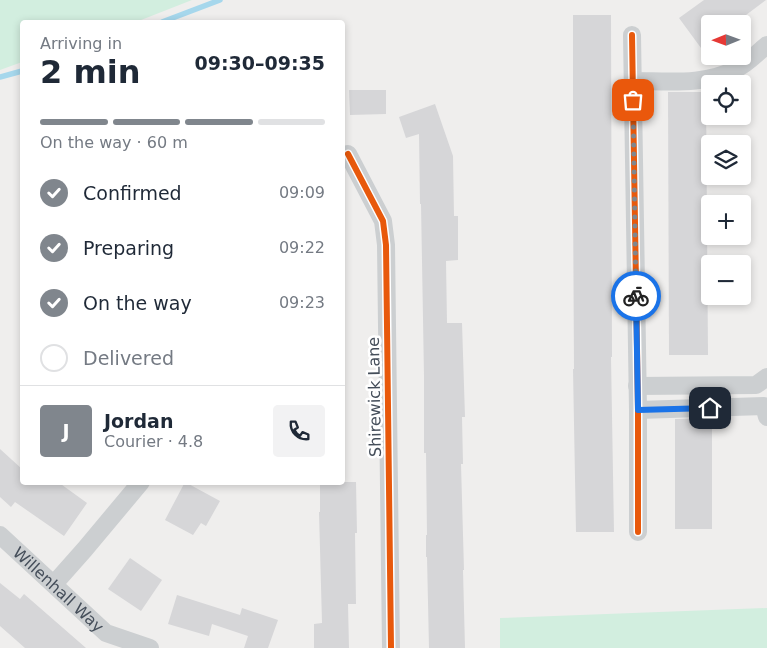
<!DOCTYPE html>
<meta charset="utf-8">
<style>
body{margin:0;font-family:"DejaVu Sans",sans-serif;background:#f2f2f3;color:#1f2937;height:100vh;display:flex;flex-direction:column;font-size:19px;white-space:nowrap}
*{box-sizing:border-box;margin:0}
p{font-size:16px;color:#747a83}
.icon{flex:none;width:28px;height:28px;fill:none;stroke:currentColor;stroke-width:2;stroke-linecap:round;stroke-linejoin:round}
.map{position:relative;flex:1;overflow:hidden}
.sheet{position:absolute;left:20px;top:20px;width:325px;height:465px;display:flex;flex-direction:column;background:#fff;border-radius:5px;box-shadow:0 2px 8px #0003}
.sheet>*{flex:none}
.needle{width:32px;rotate:269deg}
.controls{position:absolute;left:701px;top:15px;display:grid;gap:10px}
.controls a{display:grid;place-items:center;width:50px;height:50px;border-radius:5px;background:#fff;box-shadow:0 2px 8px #0003;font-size:25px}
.pin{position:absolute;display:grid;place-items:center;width:42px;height:42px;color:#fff;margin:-21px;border-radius:10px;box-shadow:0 2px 8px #0006}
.courier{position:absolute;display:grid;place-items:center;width:50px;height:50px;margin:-25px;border:4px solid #1a73e8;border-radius:50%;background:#fff;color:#222;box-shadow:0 1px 6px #0007}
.head em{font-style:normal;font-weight:700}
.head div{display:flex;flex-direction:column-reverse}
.head{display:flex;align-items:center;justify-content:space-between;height:85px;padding:0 20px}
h1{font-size:32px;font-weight:700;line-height:38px}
.bar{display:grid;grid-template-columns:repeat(4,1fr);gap:8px 5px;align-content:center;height:60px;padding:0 20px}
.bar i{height:6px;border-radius:4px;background:#e0e1e3}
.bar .on{background:#80868d}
.bar p{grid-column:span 4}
.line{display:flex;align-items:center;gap:12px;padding:0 20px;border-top:1px solid #e0e1e3}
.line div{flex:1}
.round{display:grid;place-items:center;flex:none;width:52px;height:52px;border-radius:5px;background:#f2f2f3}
ol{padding:0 20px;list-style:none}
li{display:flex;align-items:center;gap:15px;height:55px}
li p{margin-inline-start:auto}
li .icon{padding:5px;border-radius:50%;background:#80868d;color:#fff;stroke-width:4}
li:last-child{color:#747a83}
li i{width:28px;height:28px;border:2px solid #e0e1e3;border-radius:50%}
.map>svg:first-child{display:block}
</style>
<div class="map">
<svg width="767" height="648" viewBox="0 0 767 648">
<rect width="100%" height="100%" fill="#efeeed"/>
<!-- green -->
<g fill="#d2eedf">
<polygon points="0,0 192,0 136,22 22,22 22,62 0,70"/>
<polygon points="767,608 767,648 500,648 500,618"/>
</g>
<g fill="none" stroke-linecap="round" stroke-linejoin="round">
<!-- stream -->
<g stroke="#a6d7ec" stroke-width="5.5">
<polyline points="162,22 220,0"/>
<polyline points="0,77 22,71"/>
</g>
</g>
<!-- building -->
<g fill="#d6d6d8">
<polygon points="704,0 766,0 734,24 710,24 710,41 701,48 679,18"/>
<polygon points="573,15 611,15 612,357 611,357 614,532 576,532 573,369 574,369 573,192"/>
<polygon points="349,90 386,90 386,114 350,115"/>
<polygon points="668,92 706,92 708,355 669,355"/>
<polygon points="435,104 453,156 454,216 458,216 458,260 446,261 447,323 462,323 465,417 462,417 463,464 461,464 464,570 463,570 465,648 429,648 427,557 426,557 426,535 427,535 426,453 424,453 424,376 421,204 420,204 419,134 406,138 399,117"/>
<polygon points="712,418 712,529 675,529 675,419"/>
<polygon points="0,449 22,469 22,482 58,482 87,503 64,536 15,502 11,507 0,497"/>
<polygon points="185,482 220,501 206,526 201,523 193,535 165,520"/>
<polygon points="320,482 356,482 357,533 355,533 356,604 348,604 349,648 314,648 314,624 322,623 319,512 320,512"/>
<polygon points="130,558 162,580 141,611 108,589"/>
<polygon points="0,583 20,599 24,594 86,648 25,648 0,626"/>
<polygon points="177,595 240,615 242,608 278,620 268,648 244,648 248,636 212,624 209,636 168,624"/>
</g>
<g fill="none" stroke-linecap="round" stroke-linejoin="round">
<!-- street -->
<g stroke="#cccfd1" stroke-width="18">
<polyline points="632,35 638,410 638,532"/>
<path d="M633,81c34,0 72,5 103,-12 11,-5 21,-16 31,-24"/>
<polyline points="348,154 383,221 386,245 391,648"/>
<polyline points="637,386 756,385 767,377"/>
<polyline points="638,410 764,406 767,417"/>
<path id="s1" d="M0,535l106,98 44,15"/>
<polyline points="54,584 85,549 141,482"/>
</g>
<!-- cycleway casing -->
<g stroke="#fff" stroke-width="9">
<g id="cycleway">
<polyline points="632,35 638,410 638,532"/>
<polyline points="348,154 383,221 386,245 391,648"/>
</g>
</g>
<!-- cycleway -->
<use href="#cycleway" stroke="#e8590c" stroke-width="6"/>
</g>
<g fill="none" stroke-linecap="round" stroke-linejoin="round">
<!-- done -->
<polyline stroke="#80868d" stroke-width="5" stroke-dasharray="0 9" points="633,100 636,296"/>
<!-- route -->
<polyline stroke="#1a73e8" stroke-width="6" points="636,296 638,410 710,408"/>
</g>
<g text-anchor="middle" stroke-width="5" stroke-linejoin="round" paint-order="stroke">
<!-- street labels -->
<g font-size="16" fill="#454e5a" stroke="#fff">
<text transform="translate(374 397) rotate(-91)" y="6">Shirewick Lane</text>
<text dy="6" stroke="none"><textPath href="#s1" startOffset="80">Willenhall Way</textPath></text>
</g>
</g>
</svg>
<div class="controls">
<a><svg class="needle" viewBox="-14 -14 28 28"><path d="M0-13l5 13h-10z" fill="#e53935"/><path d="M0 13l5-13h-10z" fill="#747a83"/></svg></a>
<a><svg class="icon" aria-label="locate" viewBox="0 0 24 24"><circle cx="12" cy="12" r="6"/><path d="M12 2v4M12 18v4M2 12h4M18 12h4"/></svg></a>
<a><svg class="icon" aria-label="layers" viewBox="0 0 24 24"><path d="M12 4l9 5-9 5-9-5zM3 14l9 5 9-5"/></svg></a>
<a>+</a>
<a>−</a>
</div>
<div class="pin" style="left:633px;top:100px;background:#ea580c"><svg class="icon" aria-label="bag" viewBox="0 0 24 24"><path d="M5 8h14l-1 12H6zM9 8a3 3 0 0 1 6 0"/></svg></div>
<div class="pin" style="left:710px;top:408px;background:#1f2937"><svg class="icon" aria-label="home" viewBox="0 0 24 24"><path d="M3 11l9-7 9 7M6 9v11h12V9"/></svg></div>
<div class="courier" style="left:636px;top:296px"><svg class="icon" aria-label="bike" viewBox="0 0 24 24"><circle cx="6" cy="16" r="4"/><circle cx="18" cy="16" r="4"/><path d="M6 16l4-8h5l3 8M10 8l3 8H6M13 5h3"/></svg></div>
<section class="sheet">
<div class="head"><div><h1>2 min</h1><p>Arriving in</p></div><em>09:30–09:35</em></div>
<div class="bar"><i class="on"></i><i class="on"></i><i class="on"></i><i></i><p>On the way · 60 m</p></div>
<ol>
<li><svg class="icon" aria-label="check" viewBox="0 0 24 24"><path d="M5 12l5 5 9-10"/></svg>Confirmed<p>09:09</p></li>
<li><svg class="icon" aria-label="check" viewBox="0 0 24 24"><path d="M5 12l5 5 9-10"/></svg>Preparing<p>09:22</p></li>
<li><svg class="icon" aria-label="check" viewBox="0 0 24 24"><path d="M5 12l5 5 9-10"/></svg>On the way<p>09:23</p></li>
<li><i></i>Delivered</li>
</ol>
<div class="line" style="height:90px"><b class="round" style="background:#80868d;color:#fff">J</b><div><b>Jordan</b><p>Courier · 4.8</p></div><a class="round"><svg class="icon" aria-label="phone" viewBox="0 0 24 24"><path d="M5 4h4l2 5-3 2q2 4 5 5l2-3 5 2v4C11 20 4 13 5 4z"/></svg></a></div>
</section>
</div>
